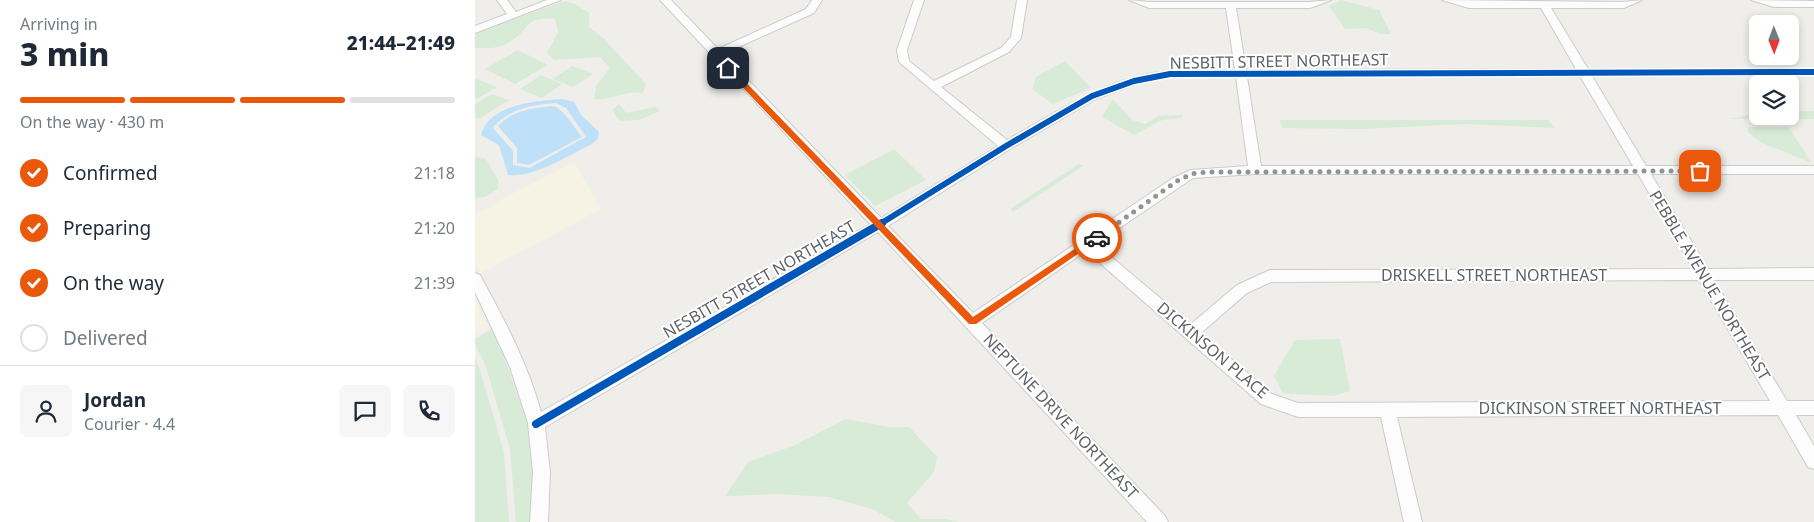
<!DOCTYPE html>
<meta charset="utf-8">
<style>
body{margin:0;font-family:"Noto Sans",sans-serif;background:#f6f6f7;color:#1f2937;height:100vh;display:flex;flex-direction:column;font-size:19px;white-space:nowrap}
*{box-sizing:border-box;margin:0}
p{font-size:16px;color:#747a83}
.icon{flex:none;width:28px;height:28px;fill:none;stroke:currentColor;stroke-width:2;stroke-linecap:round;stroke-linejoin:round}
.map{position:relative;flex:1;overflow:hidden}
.sheet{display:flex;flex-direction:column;background:#fff;width:475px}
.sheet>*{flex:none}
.needle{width:32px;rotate:179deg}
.controls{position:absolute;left:1274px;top:15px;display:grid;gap:10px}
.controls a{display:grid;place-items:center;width:50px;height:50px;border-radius:8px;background:#fff;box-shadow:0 2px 8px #0003;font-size:25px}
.pin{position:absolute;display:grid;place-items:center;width:42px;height:42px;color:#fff;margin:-21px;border-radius:10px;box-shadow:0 2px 8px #0006}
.courier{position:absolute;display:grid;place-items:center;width:50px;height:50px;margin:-25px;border:4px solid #ea580c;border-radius:50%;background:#fff;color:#222;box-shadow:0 1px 6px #0007}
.head em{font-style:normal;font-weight:800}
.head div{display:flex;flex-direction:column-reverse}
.head{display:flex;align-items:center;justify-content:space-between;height:85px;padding:0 20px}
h1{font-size:32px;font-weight:800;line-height:38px}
.bar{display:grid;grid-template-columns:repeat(4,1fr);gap:8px 5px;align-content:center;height:60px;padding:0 20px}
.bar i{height:6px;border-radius:4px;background:#e0e1e3}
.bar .on{background:#ea580c}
.bar p{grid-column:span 4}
.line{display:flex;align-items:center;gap:12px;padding:0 20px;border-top:1px solid #e0e1e3}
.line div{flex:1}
.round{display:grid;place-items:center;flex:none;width:52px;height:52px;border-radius:8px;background:#f6f6f7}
ol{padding:0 20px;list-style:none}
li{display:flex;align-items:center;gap:15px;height:55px}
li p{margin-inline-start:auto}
li .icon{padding:5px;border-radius:50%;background:#ea580c;color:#fff;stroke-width:4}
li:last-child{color:#747a83}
li i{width:28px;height:28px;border:2px solid #e0e1e3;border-radius:50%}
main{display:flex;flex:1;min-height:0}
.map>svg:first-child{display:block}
</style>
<main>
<section class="sheet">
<div class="head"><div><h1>3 min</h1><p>Arriving in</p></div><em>21:44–21:49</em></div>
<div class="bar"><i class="on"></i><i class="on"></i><i class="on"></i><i></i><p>On the way · 430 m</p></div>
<ol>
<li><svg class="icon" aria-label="check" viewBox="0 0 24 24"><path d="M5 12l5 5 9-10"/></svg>Confirmed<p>21:18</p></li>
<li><svg class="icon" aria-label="check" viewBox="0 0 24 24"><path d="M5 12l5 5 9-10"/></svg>Preparing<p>21:20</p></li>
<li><svg class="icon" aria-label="check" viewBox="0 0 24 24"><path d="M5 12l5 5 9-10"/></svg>On the way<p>21:39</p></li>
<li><i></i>Delivered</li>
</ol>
<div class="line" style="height:90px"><a class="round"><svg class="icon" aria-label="person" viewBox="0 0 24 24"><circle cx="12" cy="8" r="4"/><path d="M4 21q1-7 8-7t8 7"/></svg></a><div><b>Jordan</b><p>Courier · 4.4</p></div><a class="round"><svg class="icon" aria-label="chat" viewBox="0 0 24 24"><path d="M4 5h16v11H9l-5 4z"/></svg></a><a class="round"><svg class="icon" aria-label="phone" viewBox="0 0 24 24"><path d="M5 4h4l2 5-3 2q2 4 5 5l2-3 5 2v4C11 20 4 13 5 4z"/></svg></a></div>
</section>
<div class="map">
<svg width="1339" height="522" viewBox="0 0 1339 522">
<rect width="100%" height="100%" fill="#efeeea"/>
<!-- commercial -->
<g fill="#f7f3e4">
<polygon points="99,162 126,209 6,273 0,262 0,216 29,198"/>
<polygon points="0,297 13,329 0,335"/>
</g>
<!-- green -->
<g fill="#d8ebd6">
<polygon points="866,0 904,10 916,34 905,34 891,28 870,29 854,6"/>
<path d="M89,1l11,3 14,9v14l14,11 43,46 -3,9c-21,-3 -30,8 -49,6l2,-13 14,-18 -10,-11 -46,3 -7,-7 11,-21 -3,-13c-29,-2 -23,6 -42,21 -11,9 -25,8 -38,8v-14z"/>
<polygon points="43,50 73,65 40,84 10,69"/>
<polygon points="590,61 616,88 578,104 557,89 561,77"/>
<polygon points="97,66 118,74 98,87 78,79"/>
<polygon points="66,75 87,84 67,98 45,89"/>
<polygon points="0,78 22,87 0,100"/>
<polygon points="17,94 34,100 4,119 0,117 0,104"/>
<polygon points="638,99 657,120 670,124 684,116 708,115 707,118 687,120 659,135 627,117"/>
<polygon points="144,104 151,113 181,107 185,111 164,120 145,121 137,110"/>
<polygon points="1315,111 1339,111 1339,119 1255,119 1282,113 1282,116 1315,116"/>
<polygon points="805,120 1073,120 1080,128 990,124 887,129 808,128"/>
<polygon points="1273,127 1313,127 1337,163 1285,142 1273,132"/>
<polygon points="419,149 451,180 400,206 370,175"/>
<polygon points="0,156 11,159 24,182 23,189 10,197 0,198"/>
<polygon points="604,164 608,166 538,212 535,209"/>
<polygon points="19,328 54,428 59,495 56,522 41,522 35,449 11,367 0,344 0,339"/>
<polygon points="865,339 875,391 858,396 808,393 799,376 820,340"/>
<polygon points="0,359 5,370 29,453 34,522 0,522"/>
<polygon points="371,419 414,427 434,427 462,457 459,472 432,503 446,519 471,519 484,522 421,522 397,509 354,497 305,494 250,496 273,462 320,445"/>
</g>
<!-- water -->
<g fill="#bfe0f9" fill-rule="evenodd">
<path d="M87,99l12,3 7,13 18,17 -1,6 -6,6c-25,12 -58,34 -84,31l-9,-30 -18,-10c8,-31 56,-34 81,-36zM81,103l10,5 20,29 -57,31 -16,-3v-14l-20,-23 1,-2c17,-18 39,-21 62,-23z"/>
<path d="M79,106c12,6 19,20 28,31l-53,28 -12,-2v-15l-19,-22c15,-16 34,-18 56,-20z"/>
</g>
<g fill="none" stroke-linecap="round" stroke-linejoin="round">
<!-- minor casing -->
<g stroke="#cbcccc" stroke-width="2">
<g id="minor">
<polygon points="22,0 32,0 41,12 72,0 86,0 0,33 0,26 32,14"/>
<path d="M185,0h11l47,49 88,-40 6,-9h10l-8,13 -91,41 158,164 117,-72 -99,-84 -2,-12 17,-50h10l-17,50 2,11 25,20 67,-33 10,-11 6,-37h10l-6,38 -12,14 -68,35 66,53c51,-29 102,-64 163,-69 21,-2 44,-1 65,-1l-9,-62h-77l-20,-8 21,2h159l22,-2 -21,8h-74l10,62 330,-1 -35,-61h-72l-27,-8 181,2 19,-2 -18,8h-73l37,61h226v6l-222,1 54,90h168v8h-163l57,95 106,-1v12h-100l73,121h27v14h-18l18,31v23l-6,-2 -30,-52 -381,2 25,105h-18l-23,-105h-83l-37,-13 -175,-153 -104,72 183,193 3,6h-21l-269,-290 -333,195 5,45 -2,50h-18l3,-50 -5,-49 -18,-56 -35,-75v-19l5,2c24,44 48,89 61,137l329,-188zM1105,76l53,90h-372l-14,-89zM695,77h66l12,89 -57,4 -18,8 -200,135 -85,-87 122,-77 86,-50 40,-15zM780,174h383l55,95 -423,1 -33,15 -46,39 -95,-80 97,-66zM1224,280l71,121 -472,2 -26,-9 -71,-61 46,-40 24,-11z"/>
<polygon points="1276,0 1339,1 1339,7 1299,7"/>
</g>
</g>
<!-- minor -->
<use href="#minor" fill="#fdfcfc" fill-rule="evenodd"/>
<!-- cycleway-far1 casing -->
<g stroke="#fff" stroke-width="9">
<polyline id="cycleway-far1" points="405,224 531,146 617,96 659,81 695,74 1339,72"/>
</g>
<!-- cycleway casing -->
<g stroke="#fff" stroke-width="11">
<polyline id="cycleway" points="61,424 407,223"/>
</g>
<!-- cycleway-far1 -->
<use href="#cycleway-far1" stroke="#0057b8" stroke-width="6"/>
<!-- cycleway -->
<use href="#cycleway" stroke="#0057b8" stroke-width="8"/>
</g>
<!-- route -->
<polygon fill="#ea580c" points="251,67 256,67 498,317 619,236 626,238 501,324 494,324 251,70"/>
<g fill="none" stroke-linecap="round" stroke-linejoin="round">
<!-- done -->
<polyline stroke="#919496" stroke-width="5" stroke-dasharray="0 9" points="622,238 702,181 716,174 732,172 1225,171"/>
</g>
<g text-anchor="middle" stroke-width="4" stroke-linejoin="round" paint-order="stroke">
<!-- street labels -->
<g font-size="16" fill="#5f6368" stroke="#fff">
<text transform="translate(804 61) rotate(-1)" y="6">NESBITT STREET NORTHEAST</text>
<text x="1019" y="281">DRISKELL STREET NORTHEAST</text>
<text transform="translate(284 279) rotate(-30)" y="6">NESBITT STREET NORTHEAST</text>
<text transform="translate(1235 285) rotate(59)" y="6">PEBBLE AVENUE NORTHEAST</text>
<text transform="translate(738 350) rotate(40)" y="6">DICKINSON PLACE</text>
<text x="1125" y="414">DICKINSON STREET NORTHEAST</text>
<text transform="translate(586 416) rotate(47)" y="6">NEPTUNE DRIVE NORTHEAST</text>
</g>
</g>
</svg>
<div class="controls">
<a><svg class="needle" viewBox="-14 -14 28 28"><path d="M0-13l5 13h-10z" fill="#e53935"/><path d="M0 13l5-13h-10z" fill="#747a83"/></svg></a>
<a><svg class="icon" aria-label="layers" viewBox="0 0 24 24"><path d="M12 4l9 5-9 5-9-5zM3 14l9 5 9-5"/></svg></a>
</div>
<div class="pin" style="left:1225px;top:171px;background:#ea580c"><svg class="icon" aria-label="bag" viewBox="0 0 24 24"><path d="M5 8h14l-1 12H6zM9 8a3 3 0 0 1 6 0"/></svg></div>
<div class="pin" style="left:253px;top:68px;background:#1f2937"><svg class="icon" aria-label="home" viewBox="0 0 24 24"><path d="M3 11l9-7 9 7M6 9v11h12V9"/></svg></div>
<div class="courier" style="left:622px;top:238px"><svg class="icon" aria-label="car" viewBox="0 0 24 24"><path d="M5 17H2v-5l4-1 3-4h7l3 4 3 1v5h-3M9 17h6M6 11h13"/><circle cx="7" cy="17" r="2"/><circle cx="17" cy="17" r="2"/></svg></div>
</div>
</main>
